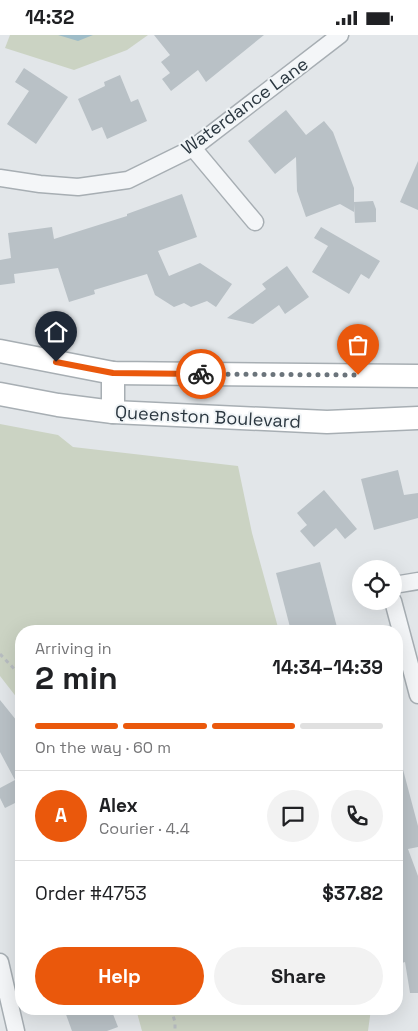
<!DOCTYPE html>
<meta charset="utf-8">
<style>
body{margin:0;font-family:"Space Grotesk",sans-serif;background:#f2f2f2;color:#202124;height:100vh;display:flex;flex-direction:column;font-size:19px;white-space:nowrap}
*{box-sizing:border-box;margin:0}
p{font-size:16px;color:#757577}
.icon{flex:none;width:28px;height:28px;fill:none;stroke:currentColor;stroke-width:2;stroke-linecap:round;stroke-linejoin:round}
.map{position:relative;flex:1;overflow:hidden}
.side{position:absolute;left:15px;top:590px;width:388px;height:390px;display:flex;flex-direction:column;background:#fff;border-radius:20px;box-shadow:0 5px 20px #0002}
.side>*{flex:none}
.tools{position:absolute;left:352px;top:525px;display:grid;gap:10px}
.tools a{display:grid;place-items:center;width:50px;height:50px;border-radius:50%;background:#fff;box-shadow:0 5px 20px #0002;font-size:25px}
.pin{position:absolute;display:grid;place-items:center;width:42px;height:42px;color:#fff;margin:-51px -21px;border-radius:50% 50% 50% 0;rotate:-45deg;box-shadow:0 0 5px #0007}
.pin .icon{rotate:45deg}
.courier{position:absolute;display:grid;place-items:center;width:50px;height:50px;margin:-25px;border:4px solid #ea580c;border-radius:50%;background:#fff;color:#222;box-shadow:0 1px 6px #0007}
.headline em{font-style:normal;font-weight:600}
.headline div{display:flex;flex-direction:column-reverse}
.headline{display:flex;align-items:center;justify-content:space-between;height:85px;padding:0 20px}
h1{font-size:32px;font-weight:600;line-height:38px}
.bar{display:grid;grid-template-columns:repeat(4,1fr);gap:8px 5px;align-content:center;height:60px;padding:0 20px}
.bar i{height:6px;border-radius:4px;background:#e0e0e0}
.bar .current{background:#ea580c}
.bar p{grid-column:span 4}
.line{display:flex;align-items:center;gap:12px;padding:0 20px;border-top:1px solid #e0e0e0}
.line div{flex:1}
.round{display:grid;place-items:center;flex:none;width:52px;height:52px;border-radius:26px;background:#f2f2f2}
.primary-button{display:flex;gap:10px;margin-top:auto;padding:10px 20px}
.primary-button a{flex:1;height:58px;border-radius:30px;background:#ea580c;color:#fff;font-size:20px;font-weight:600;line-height:58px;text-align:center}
.primary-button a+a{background:#f2f2f2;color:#202124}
.status{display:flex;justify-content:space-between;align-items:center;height:35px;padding:0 25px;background:#fff;direction:ltr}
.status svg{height:14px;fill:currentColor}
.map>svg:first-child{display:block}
</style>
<div class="status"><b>14:32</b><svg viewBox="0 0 49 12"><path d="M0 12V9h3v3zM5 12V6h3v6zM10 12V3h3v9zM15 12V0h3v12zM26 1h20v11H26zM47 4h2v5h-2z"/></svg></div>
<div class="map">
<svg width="418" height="996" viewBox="0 0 418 996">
<rect width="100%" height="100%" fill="#e2e6e9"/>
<!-- green -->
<g fill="#cbd3c3">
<polygon points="10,0 148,0 127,15 74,35 5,13"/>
<polygon points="0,389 58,400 73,412 238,431 252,498 279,596 21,596 21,668 0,641"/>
<polygon points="136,974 371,974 368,996 142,996"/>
</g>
<!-- water -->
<polygon fill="#9ebcc7" points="58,0 93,0 78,6"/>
<!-- building -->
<g fill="#b9c1c6">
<polygon points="154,0 264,0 206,47 198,35 171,56 162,44 170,38 161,27 170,20"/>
<polygon points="24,33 68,62 36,109 7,89 29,56 15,47"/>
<polygon points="120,40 131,67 138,64 147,86 107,104 102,92 92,96 78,64 105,51 104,47"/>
<polygon points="286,75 306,100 324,86 333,97 354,153 354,167 373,166 376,174 376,187 355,188 354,168 354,177 340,169 306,182 297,156 296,122 275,139 248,106"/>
<polygon points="418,126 418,175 400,167"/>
<polygon points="182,159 197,202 158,216 169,241 200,228 232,249 216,272 207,266 191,272 184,268 174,272 155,260 147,239 94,255 95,259 69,267 58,233 14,239 15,248 0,250 0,225 11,223 8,198 52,192 54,204 127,181 127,179"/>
<polygon points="321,192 380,226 369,244 361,239 349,259 312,237 328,211 314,203"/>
<polygon points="287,231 309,262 285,279 279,270 253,289 227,283 266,254 262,249"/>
<polygon points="398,435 404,460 418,458 418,483 374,495 361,444"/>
<polygon points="324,455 357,494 345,504 336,493 314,512 300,496 307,490 297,478"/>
<polygon points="320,527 338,596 291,596 276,538"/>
<polygon points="0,665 21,691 21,765 5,773 0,763 0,753 15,745 0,717"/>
<polygon points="396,727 401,727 418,791 418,812 408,814 418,841 418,958 410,958 405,927 399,929 396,920"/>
<polygon points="64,974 111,974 118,992 107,996 72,996"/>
</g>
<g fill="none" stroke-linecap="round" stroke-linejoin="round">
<!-- minor casing -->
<g stroke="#a7aeb3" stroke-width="19">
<g id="minor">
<polyline points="193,113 255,187"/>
<polyline points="0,143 40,149 78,152 128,145 193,113 340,0"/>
<polyline points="394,550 418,546"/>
<polyline points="393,566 418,660"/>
<polyline points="0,927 16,996"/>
</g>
</g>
<!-- secondary casing -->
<g stroke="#a7aeb3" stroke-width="25">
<g id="secondary">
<polyline points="0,316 113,338 418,341"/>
<polyline points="113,338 113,377"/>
<polyline points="0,359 58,370 113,377 327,387 418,383"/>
</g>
</g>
<!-- path -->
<g stroke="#b8bdc1" stroke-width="3" stroke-dasharray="4 4" stroke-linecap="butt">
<polyline points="0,619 21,641"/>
<polyline points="171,974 175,987 175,996"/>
</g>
<!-- minor -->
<use href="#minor" stroke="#f4f6f8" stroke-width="16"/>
<!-- secondary -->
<use href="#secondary" stroke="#fff" stroke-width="22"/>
</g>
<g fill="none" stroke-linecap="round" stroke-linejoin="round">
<!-- done -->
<polyline stroke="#6b747b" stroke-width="5" stroke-dasharray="0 9" points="201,339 358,340"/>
<!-- route -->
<polyline stroke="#ea580c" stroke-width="6" points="56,327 113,338 201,339"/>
</g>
<g text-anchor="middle" stroke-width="4" stroke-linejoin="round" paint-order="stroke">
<!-- street labels -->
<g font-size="18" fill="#2b3740" stroke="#f1f5f7">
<text transform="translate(245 71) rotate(-36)" y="6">Waterdance Lane</text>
<text transform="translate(208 382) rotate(3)" y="6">Queenston Boulevard</text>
</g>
</g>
</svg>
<div class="tools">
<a><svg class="icon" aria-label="locate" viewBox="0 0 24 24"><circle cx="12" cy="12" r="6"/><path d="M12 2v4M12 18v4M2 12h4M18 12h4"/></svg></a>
</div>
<div class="pin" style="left:358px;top:340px;background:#ea580c"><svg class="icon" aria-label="bag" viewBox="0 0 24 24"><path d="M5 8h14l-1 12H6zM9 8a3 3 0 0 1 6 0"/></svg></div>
<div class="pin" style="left:56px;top:327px;background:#1f2937"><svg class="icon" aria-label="home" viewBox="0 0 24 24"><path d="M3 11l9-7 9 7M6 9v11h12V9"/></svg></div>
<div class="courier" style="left:201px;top:339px"><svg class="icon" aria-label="bike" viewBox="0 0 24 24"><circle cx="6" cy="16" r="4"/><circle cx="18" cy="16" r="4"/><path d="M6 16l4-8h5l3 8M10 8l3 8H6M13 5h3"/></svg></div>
<section class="side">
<div class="headline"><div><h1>2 min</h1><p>Arriving in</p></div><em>14:34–14:39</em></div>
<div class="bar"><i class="current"></i><i class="current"></i><i class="current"></i><i></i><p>On the way · 60 m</p></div>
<div class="line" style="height:90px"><b class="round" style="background:#ea580c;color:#fff">A</b><div><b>Alex</b><p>Courier · 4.4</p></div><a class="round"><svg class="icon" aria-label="chat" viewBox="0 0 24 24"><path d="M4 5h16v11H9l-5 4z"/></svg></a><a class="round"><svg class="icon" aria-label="phone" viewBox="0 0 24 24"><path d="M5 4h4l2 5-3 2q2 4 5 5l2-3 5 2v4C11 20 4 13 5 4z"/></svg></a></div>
<div class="line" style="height:65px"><div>Order #4753</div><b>$37.82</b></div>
<div class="primary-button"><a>Help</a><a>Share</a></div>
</section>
</div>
